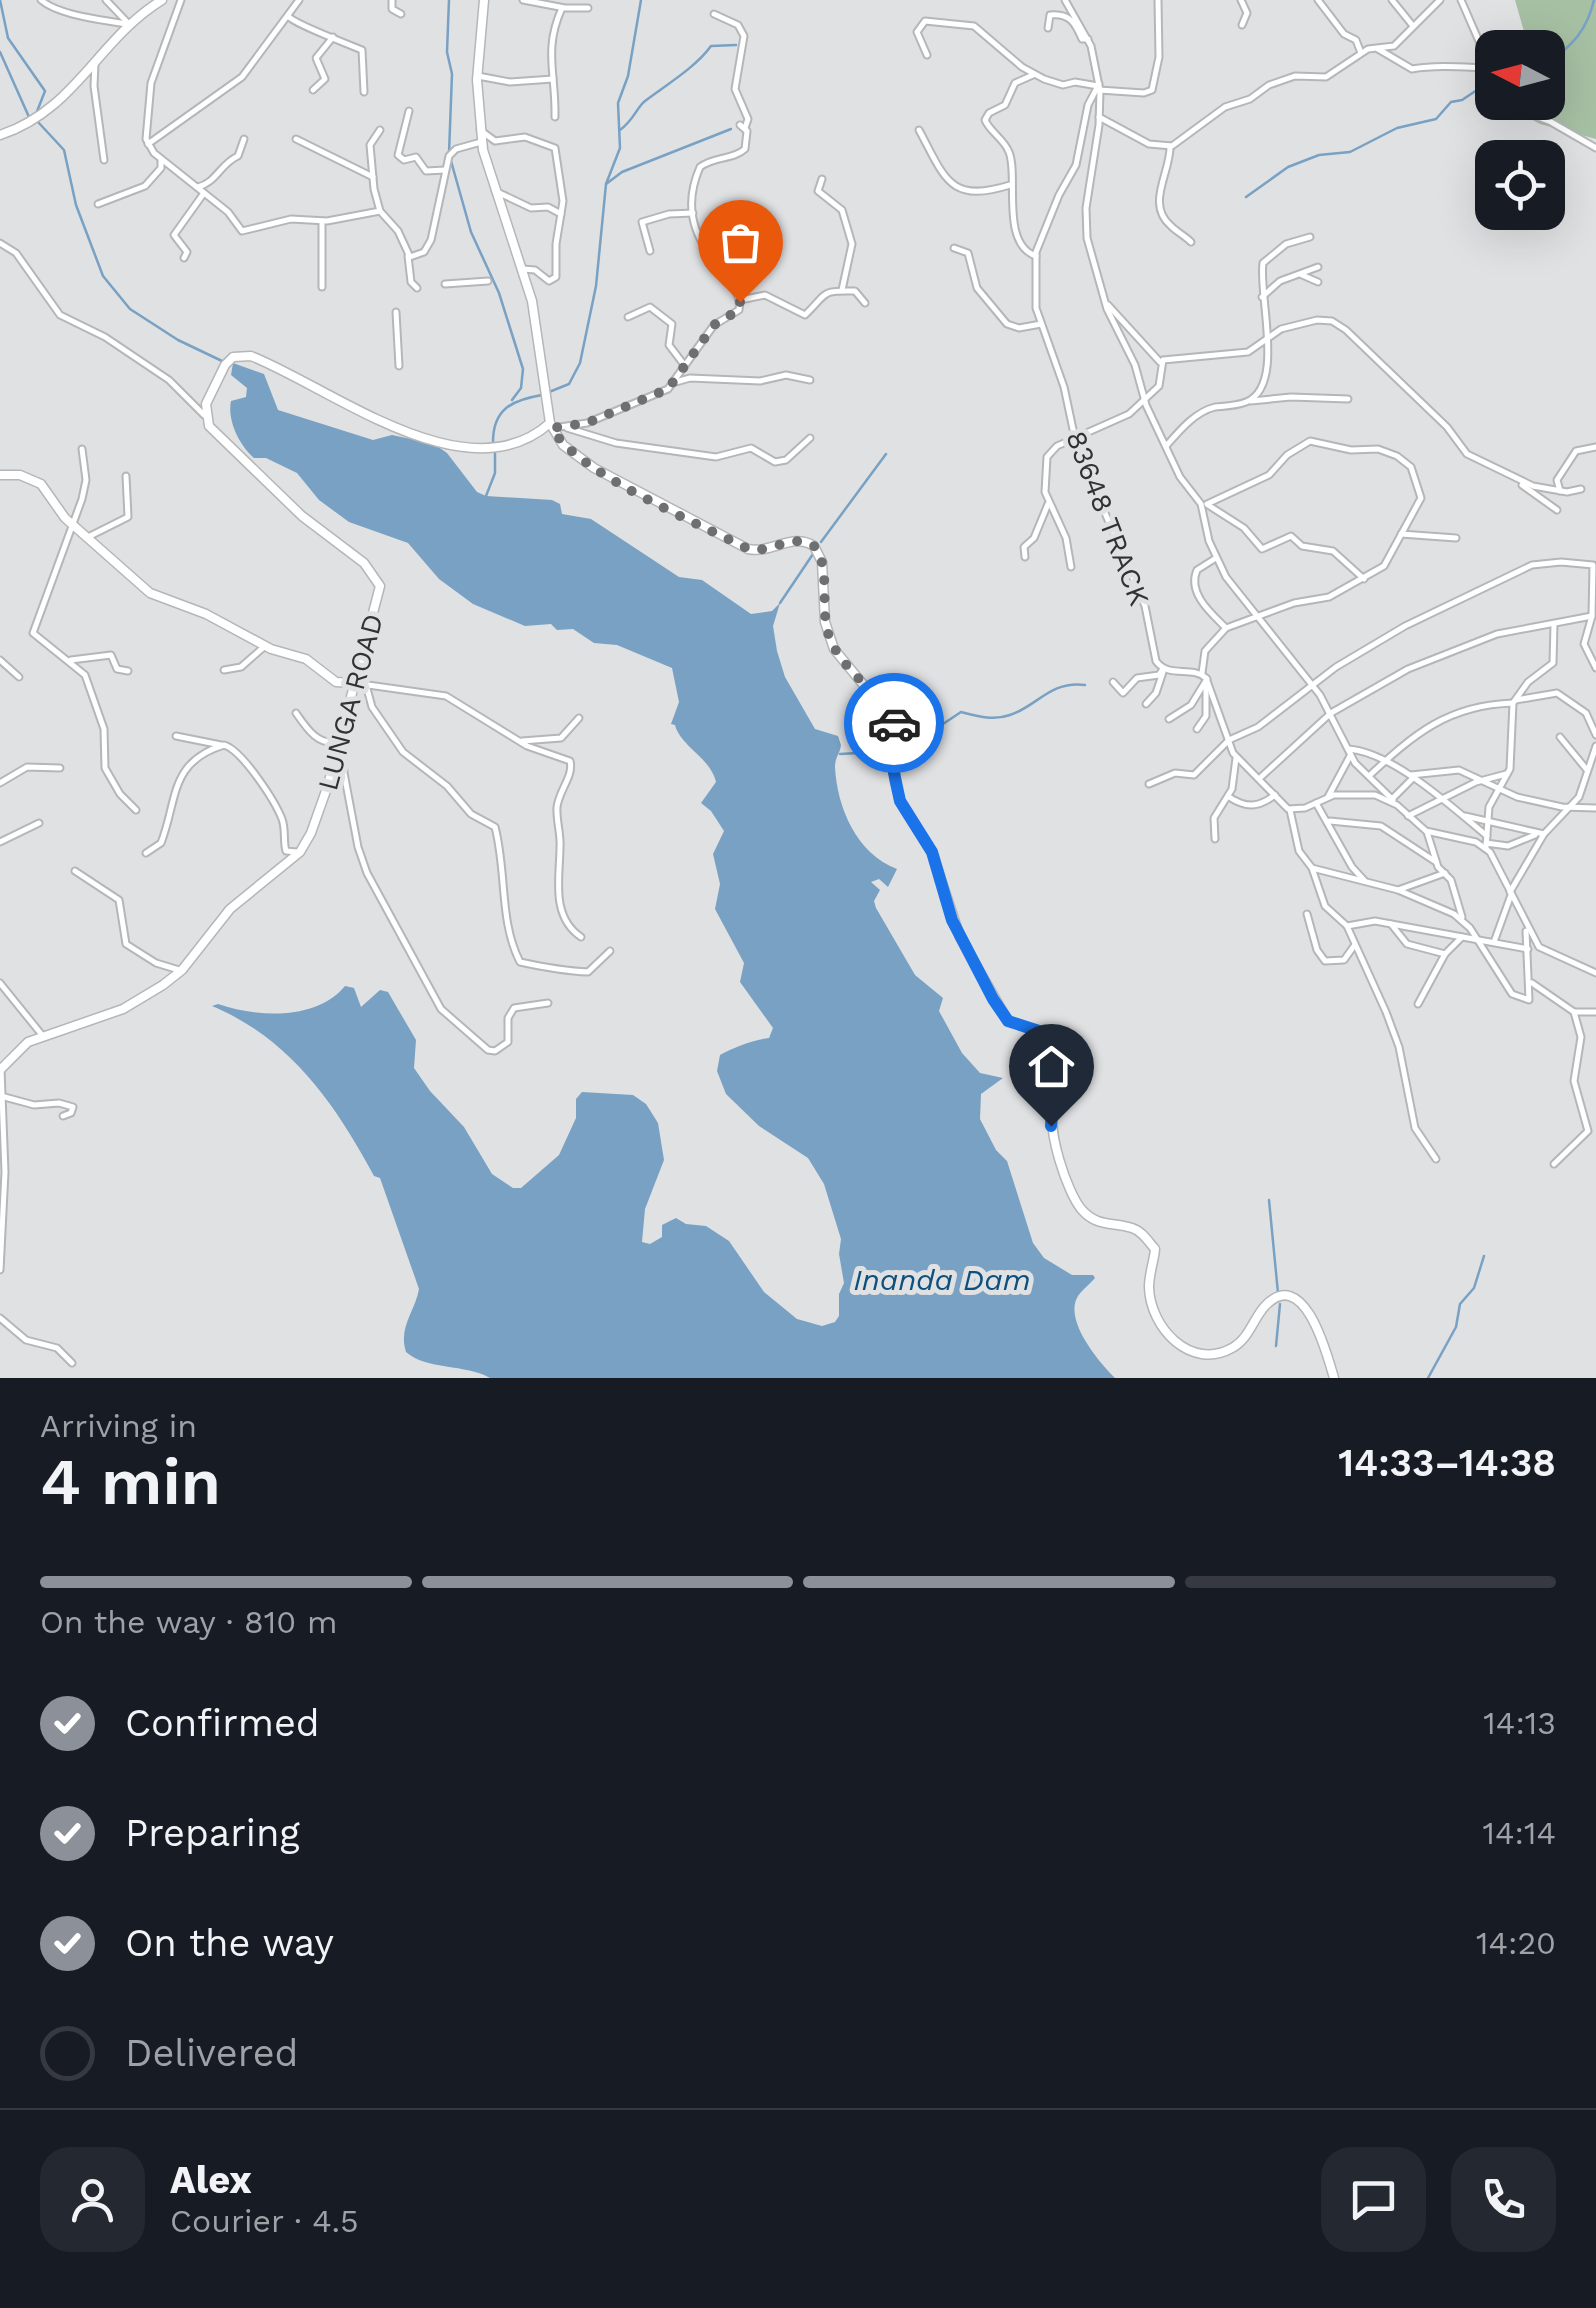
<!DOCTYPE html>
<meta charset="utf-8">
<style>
body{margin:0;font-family:"Work Sans",sans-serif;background:#242831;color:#f1f3f6;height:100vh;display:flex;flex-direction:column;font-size:38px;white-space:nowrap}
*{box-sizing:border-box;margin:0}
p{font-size:32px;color:#9ea1a6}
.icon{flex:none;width:55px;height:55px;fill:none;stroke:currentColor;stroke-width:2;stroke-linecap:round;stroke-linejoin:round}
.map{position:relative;height:1378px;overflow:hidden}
.sheet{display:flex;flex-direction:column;background:#171b24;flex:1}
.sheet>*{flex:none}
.needle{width:65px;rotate:276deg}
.controls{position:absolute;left:1475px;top:30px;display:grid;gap:20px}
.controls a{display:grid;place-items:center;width:90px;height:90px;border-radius:20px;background:#171b24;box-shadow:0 10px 40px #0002;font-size:50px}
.pin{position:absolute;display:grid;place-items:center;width:85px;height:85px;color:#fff;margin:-102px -42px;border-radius:50% 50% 50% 0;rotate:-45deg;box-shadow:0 0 10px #0007}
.pin .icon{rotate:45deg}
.courier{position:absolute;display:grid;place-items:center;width:100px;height:100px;margin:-50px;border:8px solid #1a73e8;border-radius:50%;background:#fff;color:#222;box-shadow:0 2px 12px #0007}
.overview em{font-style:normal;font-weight:600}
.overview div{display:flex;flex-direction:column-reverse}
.overview{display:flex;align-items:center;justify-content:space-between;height:170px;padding:0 40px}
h1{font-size:65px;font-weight:600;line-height:75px}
.bar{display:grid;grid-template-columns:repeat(4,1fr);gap:15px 10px;align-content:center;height:120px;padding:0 40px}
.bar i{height:12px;border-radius:8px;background:#363941}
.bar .current{background:#8c9099}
.bar p{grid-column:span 4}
.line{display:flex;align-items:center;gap:25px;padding:0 40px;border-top:2px solid #363941}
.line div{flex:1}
.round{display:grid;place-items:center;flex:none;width:105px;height:105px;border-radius:30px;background:#242831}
ol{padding:0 40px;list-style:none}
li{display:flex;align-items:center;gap:30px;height:110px}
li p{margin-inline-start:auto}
li .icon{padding:10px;border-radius:50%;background:#8c9099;color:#fff;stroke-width:4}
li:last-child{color:#9ea1a6}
li i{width:55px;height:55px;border:5px solid #363941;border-radius:50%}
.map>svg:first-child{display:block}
</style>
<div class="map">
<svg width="1596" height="1378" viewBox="0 0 1596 1378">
<rect width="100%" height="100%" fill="#e0e1e3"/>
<!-- green -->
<polygon fill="#a6c0a4" points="1515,0 1596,0 1596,139 1540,124 1501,103 1548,102 1548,48 1509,47 1525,35"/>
<!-- water -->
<path fill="#78a1c3" d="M233,363l31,11 14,36 95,30 19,-5 42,9 13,9 30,39 9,4 66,4 8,4 2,10 29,5 88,58 23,3 49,34 21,-3 8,-8 -7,23 4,25 8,26 30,52 23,7 3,9c-1,9 -6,12 -6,22 2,41 22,87 62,102l-9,18 -9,-8 -8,3 9,8 -6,11 2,7 39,67 28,23 -4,13 23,42 18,20 23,5 -22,16 -1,25 16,31 11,11 26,82 11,15 28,17h21l2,3c-5,6 -13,12 -17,18 -15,24 21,66 37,82h-625c-24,-14 -64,-8 -84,-26 -8,-25 9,-40 13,-63l-39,-111 -6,-2c-39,-73 -85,-138 -162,-170l6,-2c41,14 99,16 127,-18l9,2 7,19 19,-17 8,2 28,48 -2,28 16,23 34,36 28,47 21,14h8l38,-33 17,-37v-19l6,-7 51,3 13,9 12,19 6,37 -19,49 -3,33 8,2 12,-7v-12l14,-7 10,6 20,2 23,15 35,51 33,27 25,7 13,-4 4,-6v-22l5,-11 -5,-29 2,-15 -17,-55 -16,-26 -49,-32 -33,-32 -9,-23 3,-16c15,-8 32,-15 49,-17l4,-10 -33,-46 4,-19 -29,-54 5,-25 -7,-30 11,-23 -13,-20 -10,-8 15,-21c-6,-25 -35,-35 -41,-57l-4,-1 8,-22 -7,-34 -55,-23 -23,-2 -21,-14 -16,1 -6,-6 -26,2 -52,-22 -34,-25 -31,-36 -59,-21 -30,-22 -22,-27 -31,-15h-12c-15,-13 -27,-38 -23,-57l15,-4 1,-9 -16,-13z"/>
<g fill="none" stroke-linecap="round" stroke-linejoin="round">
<!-- stream -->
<g stroke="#78a1c3" stroke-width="2.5">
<polyline points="0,0 8,38 45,91 36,114"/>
<polyline points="449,0 447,52 452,74 449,153"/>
<polyline points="0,52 29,117"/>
<path d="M1548,63c25,-18 39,-33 46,-63"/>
<polyline points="38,122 64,150 76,205 103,276 130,309 178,340 222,361"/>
<path d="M620,130c14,-10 17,-23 25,-29 21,-16 51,-34 66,-55l25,-1"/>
<polyline points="451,161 471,232 499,293 523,369 521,388 512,400"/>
<polyline points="606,184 622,172 731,129"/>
<polyline points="1246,197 1288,167 1319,155 1350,152 1397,128 1436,119 1451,102 1462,100 1486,84"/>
<polyline points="549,392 569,384 580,363 596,286 606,184 620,148 618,103 628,76 641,0"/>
<path d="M493,442c0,-33 19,-42 49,-47"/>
<polyline points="486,496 495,473 495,453"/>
<polyline points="821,542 886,454"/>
<polyline points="780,603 813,554"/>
<path d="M902,731l9,-6 26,3 24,-16c16,4 32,9 49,3 26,-8 41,-35 75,-30"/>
<polyline points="840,754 858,753 892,737"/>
<polyline points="1269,1200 1278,1293"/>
<polyline points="1276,1346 1280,1304"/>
<polyline points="1428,1378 1456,1327 1460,1304 1474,1288 1484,1256"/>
</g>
<!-- minor casing -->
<g stroke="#b5b6b8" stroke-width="9">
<g id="minor">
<path d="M41,0c18,16 65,20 90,25"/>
<polyline points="106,0 128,23"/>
<polyline points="181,0 151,83 146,139 154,153 228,212 242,231 291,219 327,221 380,211"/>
<polyline points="392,0 392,9 401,14"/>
<polyline points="523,0 565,8 588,8"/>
<polyline points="1065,0 1091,46 1100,91 1099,125 1086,208 1087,238 1107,309 1135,365 1146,405 1180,477 1201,504 1209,541 1226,577 1320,695 1355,763 1393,800"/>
<polyline points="1241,0 1247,13 1242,25"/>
<polyline points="1318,0 1344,34 1356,40 1361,53"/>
<polyline points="1392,0 1413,26"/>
<polyline points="1461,0 1485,55 1485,73 1492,91"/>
<polyline points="714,14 738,25 744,36 735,89 748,119 745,128"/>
<path d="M288,16c6,8 60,28 74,34l2,42"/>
<path d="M1048,28l2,-13c20,-2 25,8 32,24h6"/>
<path d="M1378,49l34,20c24,-4 49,-2 73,-1"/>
<polyline points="927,55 917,32 925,21 974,26 1022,67 1044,79 1063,85 1075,82 1098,86"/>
<polyline points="95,64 94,86 104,160"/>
<path d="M1033,75l-18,8 -10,22 -16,8 -4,7c5,12 19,19 24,32 10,24 -9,92 27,104"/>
<polyline points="478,76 510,82 553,79"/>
<path d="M1099,84l-11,21 -12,60 -17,30 -23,57v56l28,79 13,61 68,158 11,55c13,18 35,4 50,17l27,75 55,56 17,-1 29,-13h41l22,10 29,26 50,11 14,10 49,95 57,26"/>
<polyline points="313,90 325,79 316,58 333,37"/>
<polyline points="1099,90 1144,93 1152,90 1159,57 1158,0"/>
<polyline points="1501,102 1551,122 1596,148"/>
<polyline points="409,111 398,155 404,160 416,157 426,171 445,170"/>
<path d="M555,117c1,-44 -12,-67 7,-109"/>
<polyline points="1099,117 1149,144 1172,146 1225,107 1250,99 1269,85 1295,76 1326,77 1368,49 1394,46 1440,0"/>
<polyline points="380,130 370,145 374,189 380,211 398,231 410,257 424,252 431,240 449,156 456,149 481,142"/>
<polyline points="480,130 495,141 525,137 555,148 563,201 556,244 556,277 549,281 535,270 523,269"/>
<path d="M919,130c26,48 30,74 91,55"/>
<polyline points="296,139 373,177"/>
<polyline points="148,144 242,77 299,0"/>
<path d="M1170,146c1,26 -25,58 1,80 6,6 14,10 20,16"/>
<polyline points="822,179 818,191 842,210 852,244 842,290"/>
<path d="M198,187c19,-5 22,-23 40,-31l6,-17"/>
<polyline points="495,191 531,208 548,207 561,214"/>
<polyline points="98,204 145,186 161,168 161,161"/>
<polyline points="0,243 16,253 60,315 105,337 169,380 204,415"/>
<polyline points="954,248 968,253 977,288 1007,324 1019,328 1041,324"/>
<polyline points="650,251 642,222 669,214 693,213"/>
<polyline points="408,256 411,282 417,288"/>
<polyline points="184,258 187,252 174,235 204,193"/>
<polyline points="1302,275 1318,282"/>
<polyline points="445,284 488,281"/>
<polyline points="322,287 322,221"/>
<polyline points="1262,297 1280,281 1318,267"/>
<path d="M740,300l25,-5 40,20c23,-22 15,-25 50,-24l10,12"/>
<polyline points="1108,305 1160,362"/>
<polyline points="396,312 399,366"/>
<polyline points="628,317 650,307 672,324 669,345 685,366"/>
<polyline points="676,382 690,378 760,381 786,375 810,380"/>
<polyline points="1251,401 1291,397 1348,399"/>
<path d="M553,428l34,-5 81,-34 46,-64 25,-15c7,-36 -73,-65 -39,-143 14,-11 33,-7 45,-18l2,-18 -7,-6"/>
<polyline points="567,428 616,443 716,457 751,448 775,462 786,460 810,438"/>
<path d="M1167,445c13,-15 28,-33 48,-38 10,-1 21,-1 31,-5 40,-16 12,-106 17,-139l23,-19 24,-7"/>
<polyline points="82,449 86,480 82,499 33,633 85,675 104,729 105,768 120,794 136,810"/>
<polyline points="1522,485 1557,510"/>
<polyline points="1560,491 1557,480 1576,451 1596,447"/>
<polyline points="1208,505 1244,528 1262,549 1291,536 1302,546 1333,551 1364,579"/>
<polyline points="1401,534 1456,538"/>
<polyline points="88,537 128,517 126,476"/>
<polyline points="1025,557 1024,547 1034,538 1048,504"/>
<path d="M1216,558l-19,12c-10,23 14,43 29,58"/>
<polyline points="1071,567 1066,538 1045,492 1047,457 1057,446 1129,414 1159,386 1163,360 1248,352 1281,329 1317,320 1332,321 1346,330 1447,427 1467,454 1533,486 1567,492 1581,489"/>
<polyline points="0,660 19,677"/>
<polyline points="71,660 111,655 117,669 128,671"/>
<polyline points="224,670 241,667 265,646"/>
<polyline points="1202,673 1205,651 1226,628 1294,603 1329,597 1384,566 1421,498 1411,467 1397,456 1378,449 1351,450 1310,441 1287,455 1269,475 1207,504"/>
<polyline points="1113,682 1123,693 1137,678 1159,675 1163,669"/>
<path d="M354,683l92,13 81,50 43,15c4,15 -11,29 -13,46 -1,13 4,27 3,40 0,29 -10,69 21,90"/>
<path d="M366,685l6,22 31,45 44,34 24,28 24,13c12,46 4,94 25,135 23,5 44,9 68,10l22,-21"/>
<polyline points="1516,700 1557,693 1586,713 1596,735"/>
<polyline points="1146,704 1156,693 1163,672"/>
<path d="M296,713c11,16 22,33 43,29"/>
<polyline points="1169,719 1191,705 1207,679"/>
<polyline points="1197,729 1206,716 1206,686"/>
<polyline points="176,736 221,745"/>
<polyline points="1560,737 1587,770"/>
<polyline points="522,741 561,738 579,718"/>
<polyline points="339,745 343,749 344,773 358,847 367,873 441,1009 488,1050 495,1051 508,1042 508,1018 514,1008 548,1003"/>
<path d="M1348,749c45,3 105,59 139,87"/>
<polyline points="1411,775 1459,770 1517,797 1562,807 1596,808"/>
<path d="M1369,776c45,-42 79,-71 144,-73"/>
<polyline points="1261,777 1331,713 1408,669 1497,634 1592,616"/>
<polyline points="0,783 27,767 60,768"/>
<polyline points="1149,784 1175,773 1194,775 1229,740 1258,727 1336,667 1405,626 1532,565 1561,562 1593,565 1592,616 1584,644 1596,668"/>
<path d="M1229,797c17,11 29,11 46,-2"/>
<polyline points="1328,797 1350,756"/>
<polyline points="1392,799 1414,777"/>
<polyline points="1316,803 1352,867 1364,880"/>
<polyline points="1290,810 1299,851 1312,868 1398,890 1454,914 1470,928 1512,994 1529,1000 1526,931"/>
<polyline points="1408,816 1476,782 1506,774"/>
<polyline points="1465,816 1544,834"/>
<polyline points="1330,821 1381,826 1436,862"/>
<polyline points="1427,832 1438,867 1451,880 1462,917"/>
<polyline points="1215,839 1214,818 1232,789 1236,758"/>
<polyline points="0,842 39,823"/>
<polyline points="1486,843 1508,846 1535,835"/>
<polyline points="1486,847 1489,807 1510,769 1513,703 1528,682 1553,663 1554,624"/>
<path d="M146,853l15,-10c17,-44 8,-81 63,-98 18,5 51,56 58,74 4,11 1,22 4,32l11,1"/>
<polyline points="1312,868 1325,906 1347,926 1386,1012 1399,1047 1415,1128 1436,1159"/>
<polyline points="75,871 119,900 126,944 156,963 179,970"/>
<polyline points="1398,890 1445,873"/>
<polyline points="1510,892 1544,834 1579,797 1596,746"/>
<polyline points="1307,914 1317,950 1325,961 1344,960 1354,946"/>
<polyline points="1391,924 1407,944 1445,954"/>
<polyline points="1347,926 1375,921 1528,949"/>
<polyline points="1494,942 1511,895"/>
<polyline points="0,983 42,1035"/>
<polyline points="1532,983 1574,1012 1581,1037 1574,1081 1588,1131 1554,1164"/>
<polyline points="1418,1004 1445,954 1462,937"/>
<polyline points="1574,1012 1596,1012"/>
<polyline points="1,1096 34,1105 59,1103 73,1107 71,1113 63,1116"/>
<polyline points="0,1270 5,1172 1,1069"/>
<polyline points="0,1318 26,1340 57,1348 72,1363"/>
</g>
</g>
<!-- tertiary casing -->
<g stroke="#b5b6b8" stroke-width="11">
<g id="tertiary">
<path d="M484,0l-7,80 6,70 49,151 18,122 13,22 31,23 154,81c24,5 44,-17 66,-3l8,16 3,60 9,27 60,73 1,60 5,19 32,51 28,85 48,84 50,15 18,16c9,24 -14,35 -22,55 -8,21 13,86 28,103 15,17 31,12 50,18 10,3 16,13 23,21 -1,12 -6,25 -6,38 1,41 42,84 83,61 17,-9 21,-29 33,-42 39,-41 62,48 69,72"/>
<path d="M0,135c76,-25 98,-96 162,-135"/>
<polyline points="0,475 20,475 41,484 65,518 150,593 206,614 271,649 306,659 336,682 354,683"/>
<path d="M0,1070l28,-28 95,-33 40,-24 19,-15 48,-61 70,-57 11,-19 17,-48 52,-199 -16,-23 -62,-47 -93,-90 -3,-22 19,-39 8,-8 18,-1c81,32 216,141 299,67"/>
</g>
</g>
<!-- minor -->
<use href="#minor" stroke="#fff" stroke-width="5"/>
<!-- tertiary -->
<use href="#tertiary" stroke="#fff" stroke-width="8"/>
</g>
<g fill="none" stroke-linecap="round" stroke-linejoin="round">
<!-- done -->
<path stroke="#6f6f71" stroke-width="10" stroke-dasharray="0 18" d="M740,302l-1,8 -25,15 -46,64 -81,34 -35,5c24,45 148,96 196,121 24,5 44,-17 66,-3 18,22 5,62 15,90 13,36 50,54 65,87"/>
<!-- route -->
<path stroke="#1a73e8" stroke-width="12" d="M894,723v50l6,28 32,51 20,68 41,79 15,22 58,19 13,19c-2,27 -28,40 -28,67"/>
</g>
<g text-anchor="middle" stroke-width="10" stroke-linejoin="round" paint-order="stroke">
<!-- street labels -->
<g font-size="28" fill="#323233" stroke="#e0e1e3">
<text transform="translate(1108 518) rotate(69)" y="10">83648 TRACK</text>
<text transform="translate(350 702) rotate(-75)" y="10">LUNGA ROAD</text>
</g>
<!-- water labels -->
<g font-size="30" font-style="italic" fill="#0d507d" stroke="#e0e1e3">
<text x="942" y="1290">Inanda Dam</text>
</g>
</g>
</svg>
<div class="controls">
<a><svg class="needle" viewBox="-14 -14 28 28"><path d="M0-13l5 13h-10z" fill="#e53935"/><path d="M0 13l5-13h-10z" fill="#9ea1a6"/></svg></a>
<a><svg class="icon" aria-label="locate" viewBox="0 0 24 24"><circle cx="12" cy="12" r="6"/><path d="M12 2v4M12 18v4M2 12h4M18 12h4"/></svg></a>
</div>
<div class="pin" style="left:740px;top:302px;background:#ea580c"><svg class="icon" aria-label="bag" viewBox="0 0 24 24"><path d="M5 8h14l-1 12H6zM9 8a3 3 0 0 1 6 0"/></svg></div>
<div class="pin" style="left:1051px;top:1126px;background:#1f2937"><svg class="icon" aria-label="home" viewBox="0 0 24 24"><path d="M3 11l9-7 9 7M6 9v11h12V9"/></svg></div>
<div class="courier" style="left:894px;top:723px"><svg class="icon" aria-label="car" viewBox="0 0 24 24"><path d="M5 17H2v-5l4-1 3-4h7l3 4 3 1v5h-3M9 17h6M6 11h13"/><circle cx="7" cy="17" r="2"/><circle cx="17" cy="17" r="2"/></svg></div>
</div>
<section class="sheet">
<div class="overview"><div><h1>4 min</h1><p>Arriving in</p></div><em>14:33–14:38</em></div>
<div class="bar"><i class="current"></i><i class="current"></i><i class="current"></i><i></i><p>On the way · 810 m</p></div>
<ol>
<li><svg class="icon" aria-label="check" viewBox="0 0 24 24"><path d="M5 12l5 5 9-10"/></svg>Confirmed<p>14:13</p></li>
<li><svg class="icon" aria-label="check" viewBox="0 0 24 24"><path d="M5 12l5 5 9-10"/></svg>Preparing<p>14:14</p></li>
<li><svg class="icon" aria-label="check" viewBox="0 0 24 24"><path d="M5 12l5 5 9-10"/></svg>On the way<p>14:20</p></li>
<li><i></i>Delivered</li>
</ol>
<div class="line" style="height:180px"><a class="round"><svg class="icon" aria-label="person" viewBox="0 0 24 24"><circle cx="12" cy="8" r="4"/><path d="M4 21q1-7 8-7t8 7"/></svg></a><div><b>Alex</b><p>Courier · 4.5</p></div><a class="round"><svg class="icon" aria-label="chat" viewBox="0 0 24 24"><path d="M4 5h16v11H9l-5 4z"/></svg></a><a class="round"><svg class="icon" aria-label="phone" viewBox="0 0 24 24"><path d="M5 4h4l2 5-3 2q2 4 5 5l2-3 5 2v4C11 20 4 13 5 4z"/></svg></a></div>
</section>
